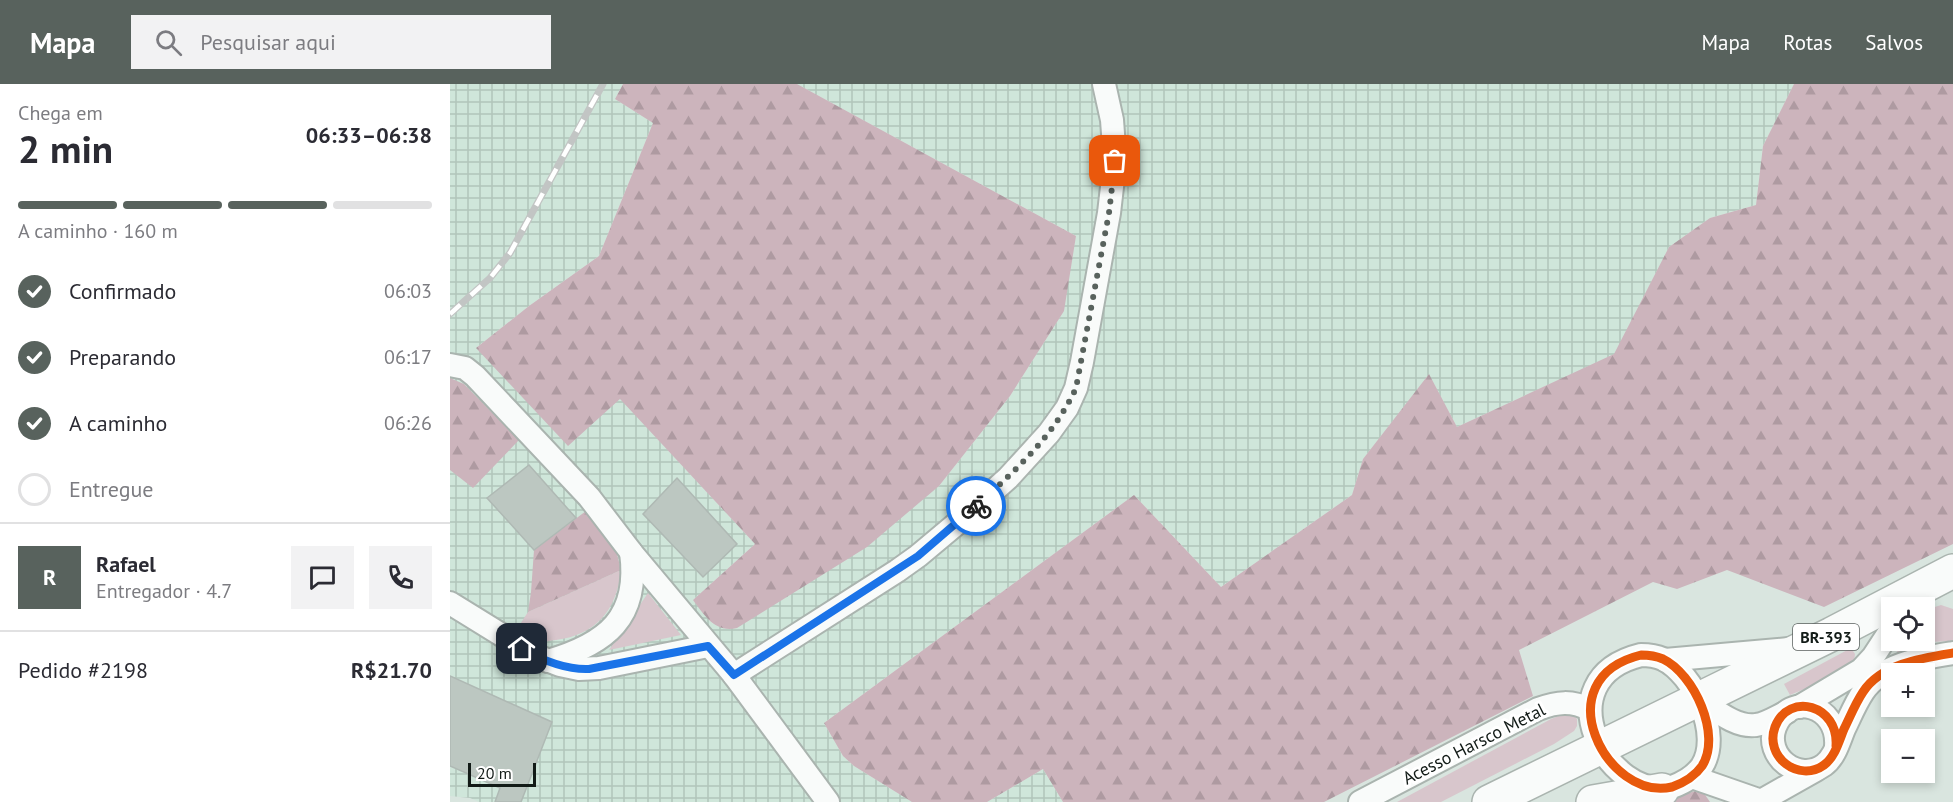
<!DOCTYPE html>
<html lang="pt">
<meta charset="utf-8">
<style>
body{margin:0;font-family:"PT Sans",sans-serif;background:#f2f2f3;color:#2b2b33;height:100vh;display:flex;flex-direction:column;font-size:22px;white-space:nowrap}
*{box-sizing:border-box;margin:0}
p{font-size:20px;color:#7c7c81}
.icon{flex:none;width:33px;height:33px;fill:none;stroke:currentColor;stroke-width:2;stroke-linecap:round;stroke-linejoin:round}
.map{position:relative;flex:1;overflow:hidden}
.panel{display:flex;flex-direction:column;background:#fff;width:450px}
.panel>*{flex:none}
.controls{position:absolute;left:1431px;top:513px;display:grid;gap:12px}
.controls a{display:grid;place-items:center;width:54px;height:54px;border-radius:0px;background:#fff;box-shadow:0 3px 9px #0003;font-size:30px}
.scale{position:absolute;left:18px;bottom:15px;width:68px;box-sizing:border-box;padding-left:6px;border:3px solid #121b17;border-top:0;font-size:16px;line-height:21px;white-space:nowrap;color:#121b17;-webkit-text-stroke:4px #fff;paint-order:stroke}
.pin{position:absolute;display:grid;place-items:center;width:51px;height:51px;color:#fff;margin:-26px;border-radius:12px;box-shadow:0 3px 9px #0006}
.courier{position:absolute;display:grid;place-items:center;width:60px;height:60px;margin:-30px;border:4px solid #1a73e8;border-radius:50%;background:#fff;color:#222;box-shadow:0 2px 8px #0007}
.summary em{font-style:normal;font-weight:600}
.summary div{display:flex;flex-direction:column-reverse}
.summary{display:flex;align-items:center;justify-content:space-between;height:102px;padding:0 18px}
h1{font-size:39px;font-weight:600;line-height:45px}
.bar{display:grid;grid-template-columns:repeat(4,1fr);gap:9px 6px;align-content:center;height:72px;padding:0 18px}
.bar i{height:8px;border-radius:4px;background:#e1e1e2}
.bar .active{background:#58625d}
.bar p{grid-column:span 4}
.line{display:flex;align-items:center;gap:15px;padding:0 18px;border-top:2px solid #e1e1e2}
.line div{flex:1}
.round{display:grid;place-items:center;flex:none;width:63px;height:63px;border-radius:0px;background:#f2f2f3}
ol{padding:0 18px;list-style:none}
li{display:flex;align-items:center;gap:18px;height:66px}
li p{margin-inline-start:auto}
li .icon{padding:6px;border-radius:50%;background:#58625d;color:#fff;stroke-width:4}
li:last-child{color:#7c7c81}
li i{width:33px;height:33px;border:3px solid #e1e1e2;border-radius:50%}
header{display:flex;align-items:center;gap:36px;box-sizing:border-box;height:84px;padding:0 30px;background:#58625d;color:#fff}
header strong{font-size:28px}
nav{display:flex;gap:33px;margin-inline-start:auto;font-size:21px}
.search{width:420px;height:54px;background:#f2f2f3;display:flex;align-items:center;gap:15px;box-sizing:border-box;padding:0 21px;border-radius:0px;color:#7c7c81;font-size:22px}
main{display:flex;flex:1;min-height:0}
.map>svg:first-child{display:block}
</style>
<header>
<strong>Mapa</strong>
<div class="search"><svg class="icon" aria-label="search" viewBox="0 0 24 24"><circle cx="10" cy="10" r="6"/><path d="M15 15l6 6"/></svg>Pesquisar aqui</div>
<nav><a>Mapa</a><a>Rotas</a><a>Salvos</a></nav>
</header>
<main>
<section class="panel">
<div class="summary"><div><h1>2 min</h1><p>Chega em</p></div><em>06:33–06:38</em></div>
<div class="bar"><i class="active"></i><i class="active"></i><i class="active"></i><i></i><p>A caminho · 160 m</p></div>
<ol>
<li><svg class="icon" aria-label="check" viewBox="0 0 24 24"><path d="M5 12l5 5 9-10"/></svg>Confirmado<p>06:03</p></li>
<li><svg class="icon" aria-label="check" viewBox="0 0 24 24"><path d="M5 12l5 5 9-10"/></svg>Preparando<p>06:17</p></li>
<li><svg class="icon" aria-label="check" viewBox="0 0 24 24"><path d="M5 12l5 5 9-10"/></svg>A caminho<p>06:26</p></li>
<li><i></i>Entregue</li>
</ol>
<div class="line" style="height:108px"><b class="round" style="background:#58625d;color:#fff">R</b><div><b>Rafael</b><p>Entregador · 4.7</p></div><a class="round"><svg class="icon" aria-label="chat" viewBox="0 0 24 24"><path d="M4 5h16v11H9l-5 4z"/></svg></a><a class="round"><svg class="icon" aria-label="phone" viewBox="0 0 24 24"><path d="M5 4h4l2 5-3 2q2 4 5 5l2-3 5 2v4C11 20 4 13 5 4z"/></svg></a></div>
<div class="line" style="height:78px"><div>Pedido #2198</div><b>R$21.70</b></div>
</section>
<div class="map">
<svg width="1503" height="718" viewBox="0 0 1503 718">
<defs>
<pattern id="industrial-grid" width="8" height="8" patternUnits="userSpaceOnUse" patternTransform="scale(1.5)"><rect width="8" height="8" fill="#cfe6da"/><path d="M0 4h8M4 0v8" fill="none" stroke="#b1c5ba"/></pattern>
<pattern id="forest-firs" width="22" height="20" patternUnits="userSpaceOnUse" patternTransform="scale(1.5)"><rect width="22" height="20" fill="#ccb4bc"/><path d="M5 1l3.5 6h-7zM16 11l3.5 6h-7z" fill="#ae9aa1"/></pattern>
</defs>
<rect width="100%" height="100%" fill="#d9e5df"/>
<!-- industrial -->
<g fill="url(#industrial-grid)">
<polygon points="0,0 173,0 165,15 203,39 149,172 79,222 26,264 170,314 305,460 243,516 263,540 489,402 560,312 610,233 626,152 347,0 1344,0 1313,62 1306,121 1260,134 1219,163 1165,270 1007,343 979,291 913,375 902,411 771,503 684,411 374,639 393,672 404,682 462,718 29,718 20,714 0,712"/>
<polygon points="593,685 613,718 537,718"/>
</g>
<!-- green -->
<g fill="#d8c6cc">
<path d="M171,486c-4,40 -25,65 -65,70 -8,1 -16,3 -24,1 -6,-2 -11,-6 -17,-9l13,-20z"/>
<polygon points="198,509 231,551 159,566"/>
<polygon points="1491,521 1503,525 1503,557 1480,558 1448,569 1445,563 1450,557 1474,556 1475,530 1482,524"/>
<polygon points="1401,564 1405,570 1404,578 1383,593 1340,611 1334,600"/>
<polygon points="1114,630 1122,630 1127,635 1127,642 1124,647 1104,660 991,718 947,718 1101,635"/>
</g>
<!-- forest -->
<g fill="url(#forest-firs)">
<path d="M173,0h174l279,152 -12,75 -54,85 -71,90 -72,61 -130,81c-22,5 -32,-12 -44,-28l62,-56 -135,-145 -52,47 -92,-98 53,-42 70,-50 54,-133 -38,-24z"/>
<polygon points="1344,0 1503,0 1503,460 1374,523 1277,486 1227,505 1203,498 1069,566 1083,612 874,718 613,718 593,685 537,718 462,718 404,682 393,672 374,639 684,411 771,503 902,411 913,375 979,290 1007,343 1164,270 1219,163 1260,134 1306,121 1313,62"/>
<polygon points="0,294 14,300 69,356 23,404 0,386"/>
<polygon points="136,427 166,466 171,486 78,528 81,508 84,466"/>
<polygon points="1251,705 1260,718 1212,718"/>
</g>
<!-- building -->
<g fill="#bcc7c1" stroke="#afb9b4" stroke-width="1.5">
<polygon points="79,381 126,434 84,466 37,414"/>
<polygon points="227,394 287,460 253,493 193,430"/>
<polygon points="0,592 102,638 71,718 45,718 50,704 0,682"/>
</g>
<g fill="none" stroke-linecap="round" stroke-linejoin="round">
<!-- minor casing -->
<g stroke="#aab4af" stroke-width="26">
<g id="minor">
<polyline points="0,281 15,284 25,292 139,413 181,468 284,591 378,718"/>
<polyline points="0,519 84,571 110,581 129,585 149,584 258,562"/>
<path d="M1191,571c8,0 15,1 22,4 31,15 59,76 39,107 -7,10 -19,17 -30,21 -65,15 -129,-108 -31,-132z"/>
<polyline points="1215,576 1339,565"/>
<path d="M98,577c58,-17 92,-43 83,-109"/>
<polyline points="284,591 447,487 468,472 511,436 558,394 599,349 617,324 626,304 632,278 659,129 665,77 662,36 654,0"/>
<path d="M1248,615c16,10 38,29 58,26 10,-1 22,-9 31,-13"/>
<polyline points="1349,623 1411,586 1423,573 1442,544"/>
<path d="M1386,662c3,-41 -47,-55 -61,-19 -11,30 24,56 49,38 11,-8 15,-24 20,-36 6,-12 11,-25 19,-37 18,-28 59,-34 90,-39"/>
<polyline points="1242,693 1311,717"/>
<path d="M910,718l178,-93c19,-7 34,-9 52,1"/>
<polyline points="1309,718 1366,686"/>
</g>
</g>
<!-- highway casing -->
<g stroke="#aab4af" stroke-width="36">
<g id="highway">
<polyline points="1039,718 1382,550 1503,487"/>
<polyline points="1143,718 1212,706"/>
</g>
</g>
<!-- minor -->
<use href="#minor" stroke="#f9fbfa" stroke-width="22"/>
<!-- highway -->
<use href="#highway" stroke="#f9fbfa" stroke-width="33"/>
<!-- rail casing -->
<g stroke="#c2c5c4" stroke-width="7">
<polyline id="rail" points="0,230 40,194 60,169 153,0"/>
</g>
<!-- rail -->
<use href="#rail" stroke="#fff" stroke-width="4.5" stroke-dasharray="14" stroke-linecap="butt"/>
<!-- cycleway casing -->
<g stroke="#fff" stroke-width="13">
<g id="cycleway">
<path d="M1191,571c8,0 15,1 22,4 31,15 59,76 39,107 -7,10 -19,17 -30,21 -65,15 -129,-108 -31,-132z"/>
<path d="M1386,662c3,-41 -47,-55 -61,-19 -11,30 24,56 49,38 11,-8 15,-24 20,-36 6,-12 11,-25 19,-37 18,-28 59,-34 90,-39"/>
</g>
</g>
<!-- cycleway -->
<use href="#cycleway" stroke="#e8590c" stroke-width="9"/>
</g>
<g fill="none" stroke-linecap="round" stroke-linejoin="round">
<!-- done -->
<path stroke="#58625d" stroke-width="6" stroke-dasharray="0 10.8" d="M526,422c39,-35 78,-70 100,-118l33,-175 6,-52"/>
<!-- route -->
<path stroke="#1a73e8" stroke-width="8" d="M72,565c20,11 44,21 67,20l119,-23 26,29 184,-119 58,-50"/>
</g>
<g text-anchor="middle" stroke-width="6" stroke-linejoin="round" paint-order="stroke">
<!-- shield labels -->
<rect fill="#fff" stroke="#595f5d" stroke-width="1.5" x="1343" y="540" width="66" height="26" rx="4.5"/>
<g font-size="16" font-weight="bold" fill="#121b17">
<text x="1376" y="559">BR-393</text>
</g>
<!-- street labels -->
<g font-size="18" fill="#121b17" stroke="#fff">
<text transform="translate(1024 660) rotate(-27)" y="6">Acesso Harsco Metal</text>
</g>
</g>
</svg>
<div class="controls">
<a><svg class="icon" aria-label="locate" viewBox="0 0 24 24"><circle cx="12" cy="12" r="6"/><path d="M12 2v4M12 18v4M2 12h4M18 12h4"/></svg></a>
<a>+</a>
<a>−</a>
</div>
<div class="scale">20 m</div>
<div class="pin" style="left:665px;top:77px;background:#ea580c"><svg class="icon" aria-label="bag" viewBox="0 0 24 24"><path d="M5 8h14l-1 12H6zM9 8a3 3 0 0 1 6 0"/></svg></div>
<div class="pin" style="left:72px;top:565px;background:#1f2937"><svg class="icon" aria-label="home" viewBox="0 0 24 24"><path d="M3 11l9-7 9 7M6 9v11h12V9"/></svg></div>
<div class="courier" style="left:526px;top:422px"><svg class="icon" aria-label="bike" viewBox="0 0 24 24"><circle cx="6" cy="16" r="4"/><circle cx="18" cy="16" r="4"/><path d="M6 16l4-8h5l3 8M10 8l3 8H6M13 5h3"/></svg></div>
</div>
</main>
